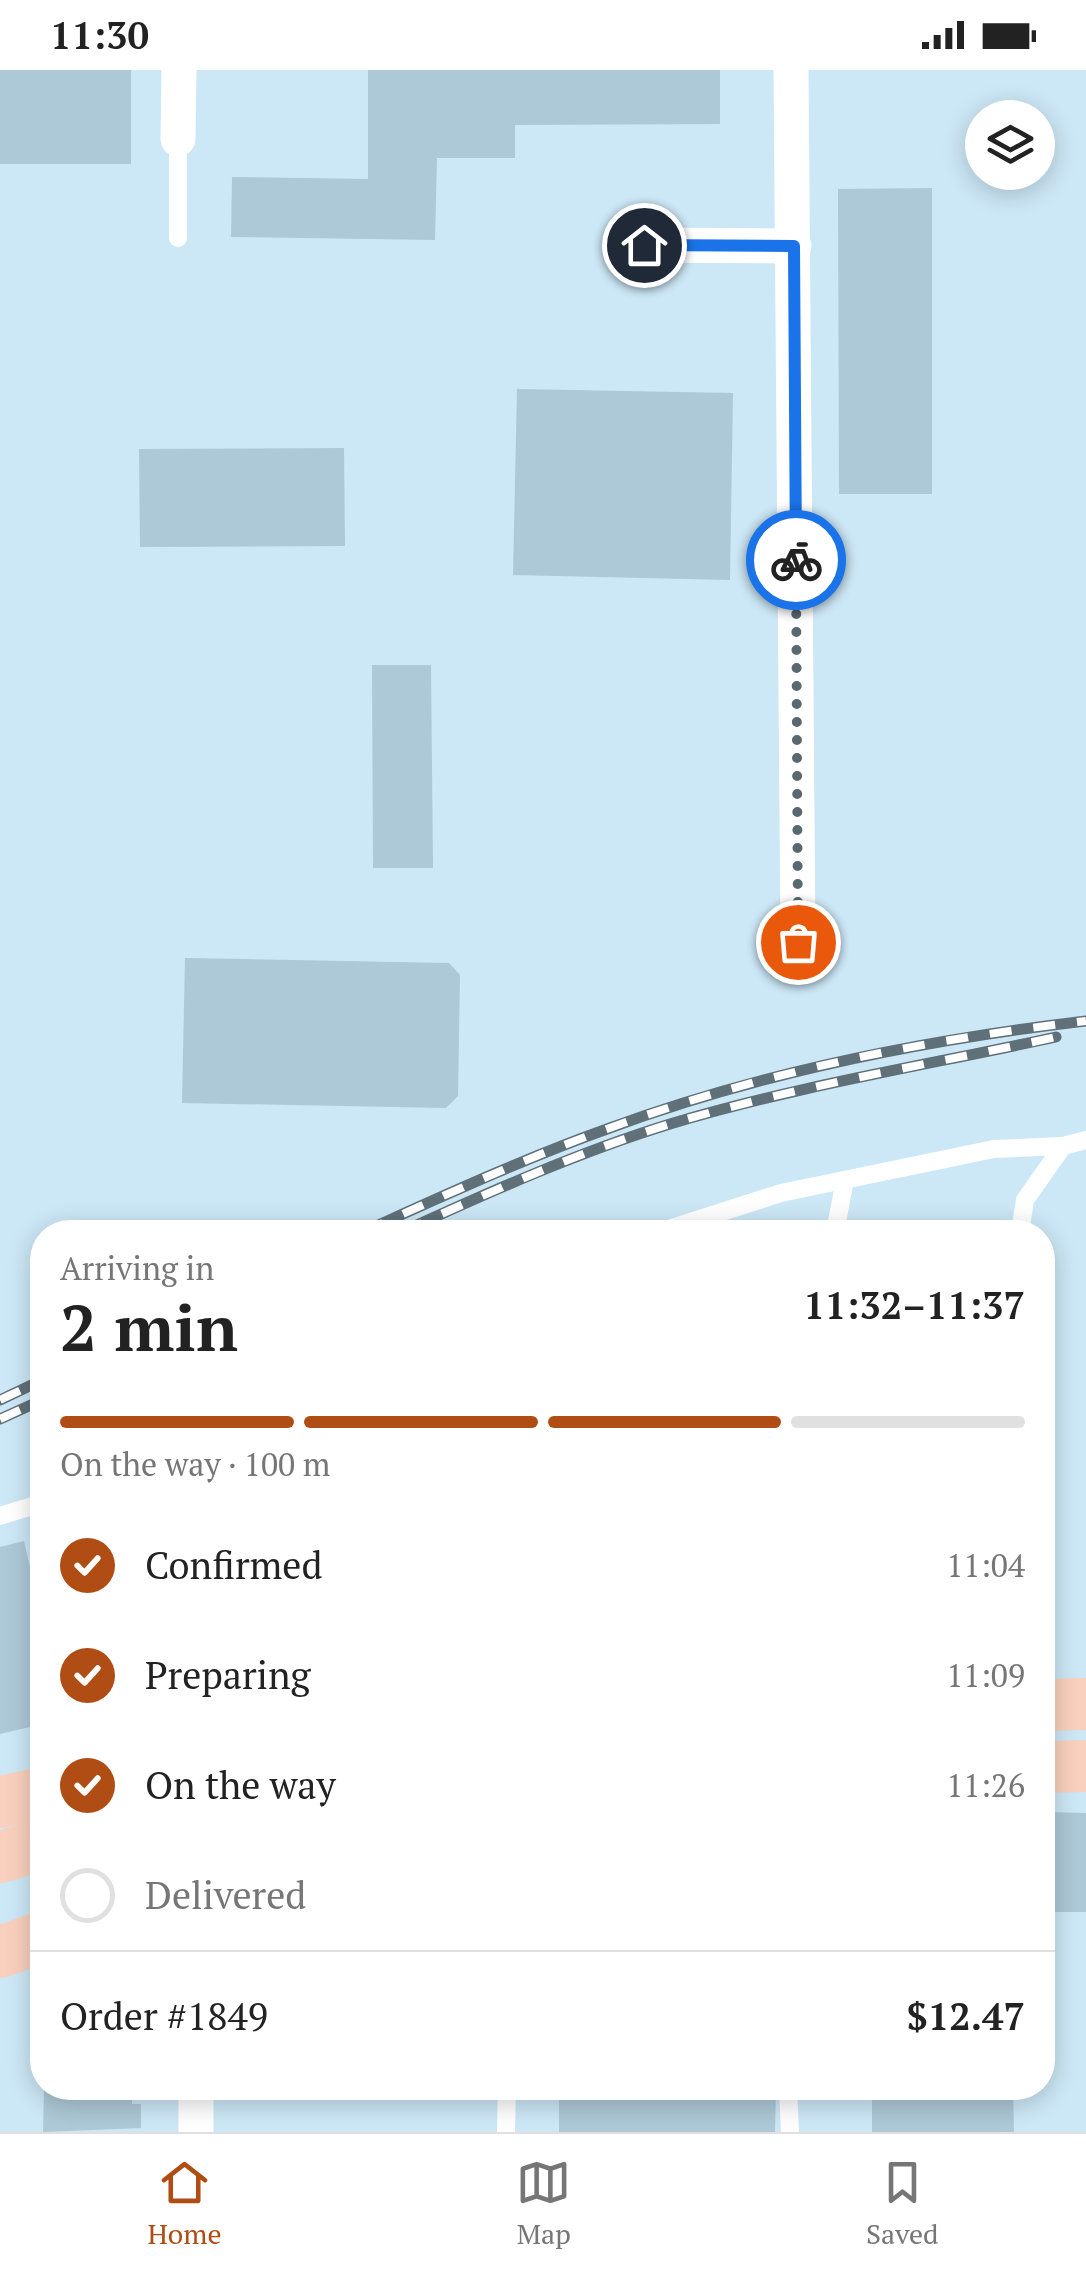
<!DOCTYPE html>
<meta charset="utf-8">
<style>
body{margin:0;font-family:"PT Serif",serif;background:#f6f6f6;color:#222;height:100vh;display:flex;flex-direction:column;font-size:38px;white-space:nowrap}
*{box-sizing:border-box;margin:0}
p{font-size:32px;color:#767676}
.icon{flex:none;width:55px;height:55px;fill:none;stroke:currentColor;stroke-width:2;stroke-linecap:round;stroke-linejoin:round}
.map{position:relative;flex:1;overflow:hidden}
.details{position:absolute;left:30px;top:1150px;width:1025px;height:880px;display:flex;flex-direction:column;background:#fff;border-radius:40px;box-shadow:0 5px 25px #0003}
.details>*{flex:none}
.tools{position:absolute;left:965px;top:30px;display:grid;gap:20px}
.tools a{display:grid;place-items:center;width:90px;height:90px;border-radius:50%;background:#fff;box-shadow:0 5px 25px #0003;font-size:50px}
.pin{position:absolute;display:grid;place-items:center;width:85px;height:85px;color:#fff;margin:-42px;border:5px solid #fff;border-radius:50%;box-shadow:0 2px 10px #0007}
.courier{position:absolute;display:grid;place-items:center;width:100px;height:100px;margin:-50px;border:8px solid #1a73e8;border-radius:50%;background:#fff;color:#222;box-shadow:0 2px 12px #0007}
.headline em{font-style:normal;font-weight:600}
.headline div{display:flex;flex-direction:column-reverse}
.headline{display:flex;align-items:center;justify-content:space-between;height:170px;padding:0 30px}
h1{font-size:65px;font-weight:600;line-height:75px}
.bar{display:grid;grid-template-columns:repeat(4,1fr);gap:15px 10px;align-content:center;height:120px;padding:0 30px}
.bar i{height:12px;border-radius:8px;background:#e0e0e0}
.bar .selected{background:#b04d15}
.bar p{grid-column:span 4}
.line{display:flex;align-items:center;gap:25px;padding:0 30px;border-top:2px solid #e0e0e0}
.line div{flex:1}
ol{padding:0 30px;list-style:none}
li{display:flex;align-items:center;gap:30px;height:110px}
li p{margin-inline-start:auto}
li .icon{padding:10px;border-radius:50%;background:#b04d15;color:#fff;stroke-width:4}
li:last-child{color:#767676}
li i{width:55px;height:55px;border:5px solid #e0e0e0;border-radius:50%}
.status{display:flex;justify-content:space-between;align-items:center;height:70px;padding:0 50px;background:#fff;direction:ltr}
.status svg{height:28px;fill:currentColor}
.tabs{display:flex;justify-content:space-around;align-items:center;height:140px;border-top:2px solid #e0e0e0;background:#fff;font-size:28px;color:#767676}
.tabs a{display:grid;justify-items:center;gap:5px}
.tabs .selected{color:#b04d15}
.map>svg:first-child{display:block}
</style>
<div class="status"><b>11:30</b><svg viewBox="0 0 49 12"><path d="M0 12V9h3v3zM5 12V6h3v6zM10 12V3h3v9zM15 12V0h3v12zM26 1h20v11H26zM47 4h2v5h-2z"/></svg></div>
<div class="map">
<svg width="1086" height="2062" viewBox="0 0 1086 2062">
<rect width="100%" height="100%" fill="#cce7f6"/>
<!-- building -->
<g fill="#adc8d6">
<rect x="0" y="0" width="131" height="94"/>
<polygon points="368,0 720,0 720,54 515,55 515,88 437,88 435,170 231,167 232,107 368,109"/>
<polygon points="932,118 932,424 839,424 838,119"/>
<polygon points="517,319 733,323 730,510 513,505"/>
<polygon points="344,378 345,476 140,477 139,379"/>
<polygon points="372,595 431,595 433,798 373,798"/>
<polygon points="185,888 449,893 460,905 458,1026 446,1038 182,1033"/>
<polygon points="24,1471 42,1550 42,1654 0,1664 0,1477"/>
<polygon points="1042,1742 1086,1743 1086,1842 1042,1842"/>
<polygon points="44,2018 132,2018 132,2034 141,2034 141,2058 43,2062"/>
<polygon points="559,2018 776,2018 775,2062 559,2062"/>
<polygon points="872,2018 1013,2018 1014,2062 872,2062"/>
</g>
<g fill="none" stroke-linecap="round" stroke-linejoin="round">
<!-- lane -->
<g stroke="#fff" stroke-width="18">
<polyline points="178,168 178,69"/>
<polyline points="659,1162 781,1123 994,1079 1063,1076"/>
<polyline points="835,1162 845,1110"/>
<polyline points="1020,1162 1025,1130 1063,1076 1086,1070"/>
<polyline points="0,1446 42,1433"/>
<polyline points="788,2018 790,2062"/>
<polyline points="506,2062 507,2018"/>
</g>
<!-- street -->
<g stroke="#fff" stroke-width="35">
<polyline points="791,0 798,871"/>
<polyline points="178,69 179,0"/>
<polyline points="644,175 794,176"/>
<polyline points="196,2018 196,2062"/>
</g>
<!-- primary -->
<g stroke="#f9d0bd" stroke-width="52">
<polyline points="1042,1635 1086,1634"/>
<polyline points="1042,1697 1086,1696"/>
<polyline points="0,1732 42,1723"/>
<polyline points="0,1787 42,1775"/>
<polyline points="0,1882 42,1867"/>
</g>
<!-- rail casing -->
<g stroke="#5f7079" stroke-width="11">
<g id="rail">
<path d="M363,1162c80,-36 160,-73 244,-103 154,-57 316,-89 479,-108"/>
<path d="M402,1162c87,-40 177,-80 268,-108 126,-38 258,-59 386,-87"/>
<polyline points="0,1330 42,1310"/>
<polyline points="0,1349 42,1330"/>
</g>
</g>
<!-- rail -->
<use href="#rail" stroke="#fff" stroke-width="8" stroke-dasharray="22" stroke-linecap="butt"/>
</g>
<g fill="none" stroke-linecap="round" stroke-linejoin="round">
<!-- done -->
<polyline stroke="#586971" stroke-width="10" stroke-dasharray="0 18" points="796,490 798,872"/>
<!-- route -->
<polyline stroke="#1a73e8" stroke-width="12" points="644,175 794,176 796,490"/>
</g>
</svg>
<div class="tools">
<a><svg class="icon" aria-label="layers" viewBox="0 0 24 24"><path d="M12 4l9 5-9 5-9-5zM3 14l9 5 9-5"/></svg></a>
</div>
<div class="pin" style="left:798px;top:872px;background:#ea580c"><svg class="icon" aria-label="bag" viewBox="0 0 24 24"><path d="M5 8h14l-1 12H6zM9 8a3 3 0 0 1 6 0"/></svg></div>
<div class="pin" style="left:644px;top:175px;background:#1f2937"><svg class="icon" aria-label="home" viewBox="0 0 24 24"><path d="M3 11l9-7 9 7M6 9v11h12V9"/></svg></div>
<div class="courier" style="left:796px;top:490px"><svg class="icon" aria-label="bike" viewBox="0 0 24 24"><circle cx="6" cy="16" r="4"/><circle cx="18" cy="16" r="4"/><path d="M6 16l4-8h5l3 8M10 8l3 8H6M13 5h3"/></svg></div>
<section class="details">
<div class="headline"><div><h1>2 min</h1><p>Arriving in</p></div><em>11:32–11:37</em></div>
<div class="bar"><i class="selected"></i><i class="selected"></i><i class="selected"></i><i></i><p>On the way · 100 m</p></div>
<ol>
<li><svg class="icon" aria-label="check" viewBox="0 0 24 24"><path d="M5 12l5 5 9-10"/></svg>Confirmed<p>11:04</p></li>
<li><svg class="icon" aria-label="check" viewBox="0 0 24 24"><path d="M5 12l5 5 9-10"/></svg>Preparing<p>11:09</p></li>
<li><svg class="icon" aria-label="check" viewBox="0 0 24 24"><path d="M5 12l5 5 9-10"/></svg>On the way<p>11:26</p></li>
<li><i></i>Delivered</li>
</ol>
<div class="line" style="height:130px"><div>Order #1849</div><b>$12.47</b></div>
</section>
</div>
<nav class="tabs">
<a class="selected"><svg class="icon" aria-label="home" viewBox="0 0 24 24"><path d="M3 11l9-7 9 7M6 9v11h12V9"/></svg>Home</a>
<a><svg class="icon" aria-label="map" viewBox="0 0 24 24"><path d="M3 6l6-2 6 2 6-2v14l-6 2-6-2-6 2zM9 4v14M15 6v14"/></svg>Map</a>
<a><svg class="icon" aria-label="saved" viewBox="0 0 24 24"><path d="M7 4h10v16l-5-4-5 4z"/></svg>Saved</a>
</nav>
